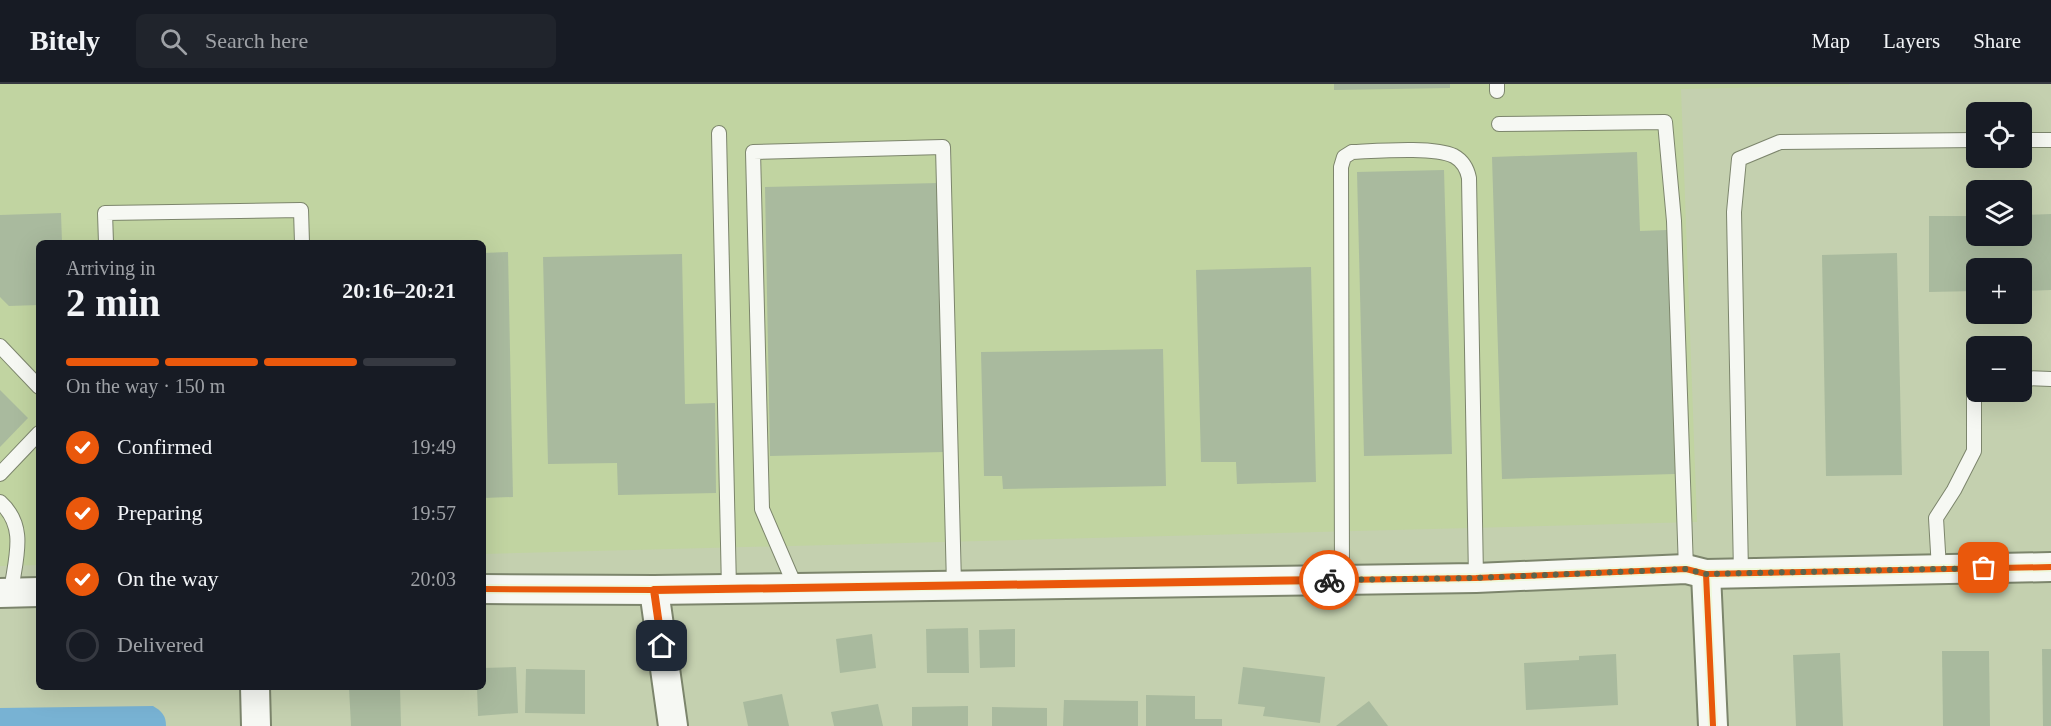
<!DOCTYPE html>
<meta charset="utf-8">
<style>
body{margin:0;font-family:"Times New Roman",serif;background:#20242c;color:#f1f3f6;height:100vh;display:flex;flex-direction:column;font-size:22px;white-space:nowrap}
*{box-sizing:border-box;margin:0}
p{font-size:20px;color:#9ea1a6}
.icon{flex:none;width:33px;height:33px;fill:none;stroke:currentColor;stroke-width:2;stroke-linecap:round;stroke-linejoin:round}
.map{position:relative;flex:1;overflow:hidden}
.side{position:absolute;left:36px;top:156px;width:450px;height:450px;display:flex;flex-direction:column;background:#171b24;border-radius:9px;box-shadow:0 6px 24px #0002}
.side>*{flex:none}
.buttons{position:absolute;left:1966px;top:18px;display:grid;gap:12px}
.buttons a{display:grid;place-items:center;width:66px;height:66px;border-radius:9px;background:#171b24;box-shadow:0 6px 24px #0002;font-size:30px}
.pin{position:absolute;display:grid;place-items:center;width:51px;height:51px;color:#fff;margin:-26px;border-radius:12px;box-shadow:0 3px 9px #0006}
.courier{position:absolute;display:grid;place-items:center;width:60px;height:60px;margin:-30px;border:4px solid #ea580c;border-radius:50%;background:#fff;color:#222;box-shadow:0 2px 8px #0007}
.overview em{font-style:normal;font-weight:600}
.overview div{display:flex;flex-direction:column-reverse}
.overview{display:flex;align-items:center;justify-content:space-between;height:102px;padding:0 30px}
h1{font-size:39px;font-weight:600;line-height:45px}
.bar{display:grid;grid-template-columns:repeat(4,1fr);gap:9px 6px;align-content:center;height:72px;padding:0 30px}
.bar i{height:8px;border-radius:4px;background:#363941}
.bar .on{background:#ea580c}
.bar p{grid-column:span 4}
ol{padding:0 30px;list-style:none}
li{display:flex;align-items:center;gap:18px;height:66px}
li p{margin-inline-start:auto}
li .icon{padding:6px;border-radius:50%;background:#ea580c;color:#fff;stroke-width:4}
li:last-child{color:#9ea1a6}
li i{width:33px;height:33px;border:3px solid #363941;border-radius:50%}
header{display:flex;align-items:center;gap:36px;box-sizing:border-box;height:84px;padding:0 30px;background:#171b24;border-bottom:2px solid #363941}
header strong{font-size:28px}
nav{display:flex;gap:33px;margin-inline-start:auto;font-size:21px}
.search{width:420px;height:54px;background:#20242c;display:flex;align-items:center;gap:15px;box-sizing:border-box;padding:0 21px;border-radius:9px;color:#9ea1a6;font-size:22px}
.map>svg:first-child{display:block}
</style>
<header>
<strong>Bitely</strong>
<div class="search"><svg class="icon" aria-label="search" viewBox="0 0 24 24"><circle cx="10" cy="10" r="6"/><path d="M15 15l6 6"/></svg>Search here</div>
<nav><a>Map</a><a>Layers</a><a>Share</a></nav>
</header>
<div class="map">
<svg width="2051" height="642" viewBox="0 0 2051 642">
<rect width="100%" height="100%" fill="#c4d0af"/>
<!-- built -->
<polygon fill="#c1d4a1" points="0,0 1849,0 1849,1 1681,5 1697,438 483,470 483,159 39,159 39,481 0,482"/>
<!-- water -->
<path fill="#78b2d3" d="M153,622c9,5 13,10 13,20h-166v-18z"/>
<!-- building -->
<g fill="#a9ba9e">
<polygon points="1334,0 1450,0 1450,4 1334,6"/>
<polygon points="1637,68 1640,147 1667,146 1675,390 1502,395 1492,73"/>
<polygon points="1444,86 1452,370 1364,372 1357,88"/>
<polygon points="939,99 944,368 770,372 765,103"/>
<polygon points="61,129 62,159 39,159 39,221 9,222 0,213 0,131"/>
<polygon points="2051,130 2051,206 2022,207 2022,184 1977,184 1977,207 1929,208 1929,132 1977,132 1977,152 2022,152 2022,131"/>
<polygon points="508,168 513,413 483,414 483,169"/>
<polygon points="1897,169 1902,391 1826,392 1822,171"/>
<polygon points="682,170 685,320 715,319 716,409 618,411 617,379 548,380 543,173"/>
<polygon points="1311,183 1316,398 1237,400 1236,378 1201,378 1196,186"/>
<polygon points="1163,265 1166,402 1003,405 1002,392 984,392 981,268"/>
<polygon points="0,306 28,334 0,363"/>
<polygon points="968,544 969,589 927,589 926,545"/>
<polygon points="1015,545 1015,583 980,584 979,546"/>
<polygon points="872,550 876,584 840,589 836,555"/>
<polygon points="2042,565 2051,565 2051,642 2043,642"/>
<polygon points="1942,567 1989,567 1990,642 1943,642"/>
<polygon points="1840,569 1843,642 1796,642 1793,571"/>
<polygon points="1616,570 1618,621 1526,626 1524,579 1579,576 1579,572"/>
<polygon points="516,583 518,629 478,632 477,603 483,603 483,584"/>
<polygon points="1243,583 1325,593 1320,639 1263,632 1265,623 1238,620"/>
<polygon points="526,585 585,586 585,630 525,629"/>
<polygon points="349,603 400,603 401,642 351,642"/>
<polygon points="782,610 789,642 748,642 743,618"/>
<polygon points="1146,611 1195,612 1195,635 1222,635 1222,642 1146,642"/>
<polygon points="1064,616 1138,617 1138,642 1063,642"/>
<polygon points="1369,617 1388,642 1336,642"/>
<polygon points="878,620 883,642 834,642 831,628"/>
<polygon points="968,622 968,642 912,642 912,623"/>
<polygon points="992,623 1047,624 1047,642 992,642"/>
</g>
<g fill="none" stroke-linecap="round" stroke-linejoin="round">
<!-- service casing -->
<g stroke="#7c856c" stroke-width="16">
<g id="service">
<polyline points="1497,0 1497,7"/>
<polyline points="1499,40 1665,38 1674,137 1686,485"/>
<polyline points="719,49 729,505"/>
<polyline points="2022,56 2051,56"/>
<polyline points="106,159 105,129 301,126 302,159"/>
<polyline points="0,262 39,303"/>
<polyline points="2022,294 2051,295"/>
<polyline points="0,390 39,349"/>
<path d="M0,418c28,25 15,57 11,90"/>
<polyline points="1939,485 1936,434 1954,406 1974,367 1974,308 1977,306"/>
<polyline points="1741,489 1734,128 1739,75 1780,58 1977,56"/>
<path d="M1342,495l-1,-412 3,-10 8,-5c24,-1 82,-6 102,4 9,5 13,12 15,22l7,400"/>
<polyline points="796,504 762,425 753,68 943,63 954,501"/>
</g>
</g>
<!-- minor casing -->
<g stroke="#7c856c" stroke-width="32">
<g id="minor">
<polyline points="1706,490 1713,642"/>
<polyline points="483,505 654,506 1476,494 1686,485 1706,490 2051,483"/>
<polyline points="654,506 673,642"/>
<polyline points="0,509 39,508"/>
<polyline points="255,603 256,642"/>
</g>
</g>
<!-- service -->
<use href="#service" stroke="#f6f8f3" stroke-width="14"/>
<!-- minor -->
<use href="#minor" stroke="#f6f8f3" stroke-width="28"/>
<!-- cycleway casing -->
<g stroke="#eef9dc" stroke-width="10">
<g id="cycleway">
<polyline points="1706,490 1713,642"/>
<polyline points="483,505 654,506 1476,494 1686,485 1706,490 2051,483"/>
</g>
</g>
<!-- cycleway -->
<use href="#cycleway" stroke="#e8590c" stroke-width="6"/>
</g>
<g fill="none" stroke-linecap="round" stroke-linejoin="round">
<!-- done -->
<polyline stroke="#5c654b" stroke-width="6" stroke-dasharray="0 10.8" points="1329,496 1476,494 1686,485 1706,490 1984,484"/>
<!-- route -->
<polyline stroke="#ea580c" stroke-width="8" points="662,562 654,506 1329,496"/>
</g>
</svg>
<div class="buttons">
<a><svg class="icon" aria-label="locate" viewBox="0 0 24 24"><circle cx="12" cy="12" r="6"/><path d="M12 2v4M12 18v4M2 12h4M18 12h4"/></svg></a>
<a><svg class="icon" aria-label="layers" viewBox="0 0 24 24"><path d="M12 4l9 5-9 5-9-5zM3 14l9 5 9-5"/></svg></a>
<a>+</a>
<a>−</a>
</div>
<div class="pin" style="left:1984px;top:484px;background:#ea580c"><svg class="icon" aria-label="bag" viewBox="0 0 24 24"><path d="M5 8h14l-1 12H6zM9 8a3 3 0 0 1 6 0"/></svg></div>
<div class="pin" style="left:662px;top:562px;background:#1f2937"><svg class="icon" aria-label="home" viewBox="0 0 24 24"><path d="M3 11l9-7 9 7M6 9v11h12V9"/></svg></div>
<div class="courier" style="left:1329px;top:496px"><svg class="icon" aria-label="bike" viewBox="0 0 24 24"><circle cx="6" cy="16" r="4"/><circle cx="18" cy="16" r="4"/><path d="M6 16l4-8h5l3 8M10 8l3 8H6M13 5h3"/></svg></div>
<section class="side">
<div class="overview"><div><h1>2 min</h1><p>Arriving in</p></div><em>20:16–20:21</em></div>
<div class="bar"><i class="on"></i><i class="on"></i><i class="on"></i><i></i><p>On the way · 150 m</p></div>
<ol>
<li><svg class="icon" aria-label="check" viewBox="0 0 24 24"><path d="M5 12l5 5 9-10"/></svg>Confirmed<p>19:49</p></li>
<li><svg class="icon" aria-label="check" viewBox="0 0 24 24"><path d="M5 12l5 5 9-10"/></svg>Preparing<p>19:57</p></li>
<li><svg class="icon" aria-label="check" viewBox="0 0 24 24"><path d="M5 12l5 5 9-10"/></svg>On the way<p>20:03</p></li>
<li><i></i>Delivered</li>
</ol>
</section>
</div>
